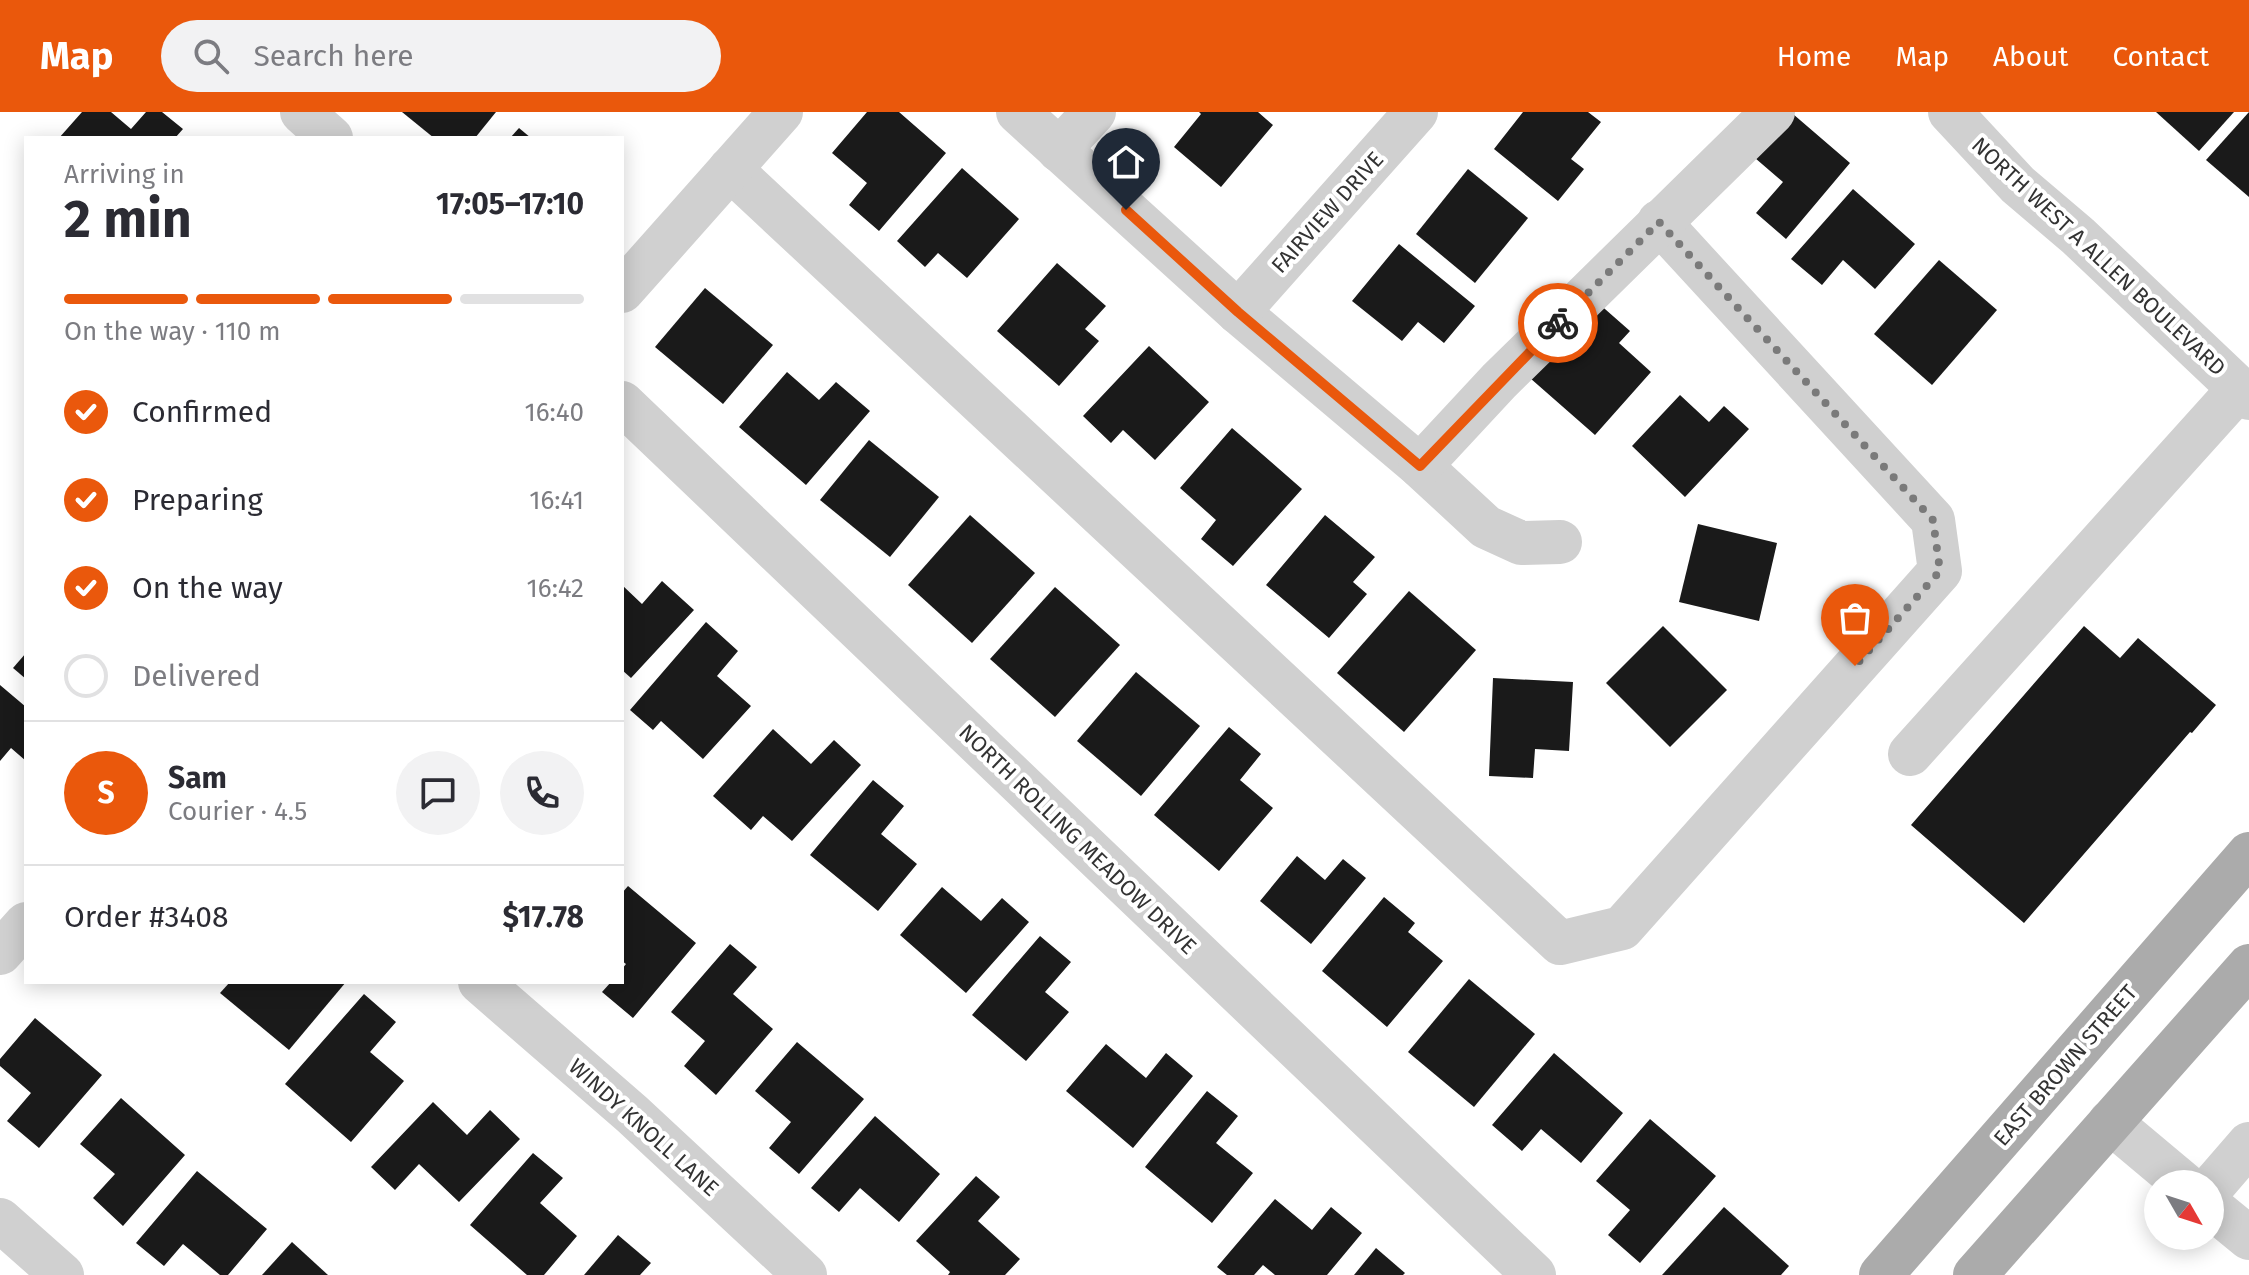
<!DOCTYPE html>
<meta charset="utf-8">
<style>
body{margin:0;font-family:"Fira Sans",sans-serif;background:#f2f2f3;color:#2b2b33;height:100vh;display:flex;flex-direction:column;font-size:30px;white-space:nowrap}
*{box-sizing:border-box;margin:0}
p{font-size:26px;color:#7c7c81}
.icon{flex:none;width:44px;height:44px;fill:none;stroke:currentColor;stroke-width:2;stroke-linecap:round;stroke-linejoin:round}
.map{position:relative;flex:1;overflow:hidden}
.side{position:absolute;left:24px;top:24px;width:600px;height:848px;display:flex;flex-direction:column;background:#fff;border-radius:0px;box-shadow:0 4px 20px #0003}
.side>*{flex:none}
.needle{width:52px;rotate:129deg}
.tools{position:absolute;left:2144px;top:1058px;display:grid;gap:16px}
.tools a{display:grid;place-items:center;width:80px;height:80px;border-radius:50%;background:#fff;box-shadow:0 4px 20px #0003;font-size:40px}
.pin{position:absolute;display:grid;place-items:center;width:68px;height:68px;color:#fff;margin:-82px -34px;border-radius:50% 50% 50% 0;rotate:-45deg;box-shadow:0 0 8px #0007}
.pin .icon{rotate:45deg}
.courier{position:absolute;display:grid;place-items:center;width:80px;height:80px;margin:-40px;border:6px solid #ea580c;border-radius:50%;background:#fff;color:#222;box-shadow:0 2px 10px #0007}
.headline em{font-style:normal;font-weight:700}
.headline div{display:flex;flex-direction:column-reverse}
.headline{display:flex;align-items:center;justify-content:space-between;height:136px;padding:0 40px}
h1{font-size:52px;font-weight:700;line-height:60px}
.bar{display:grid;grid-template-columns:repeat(4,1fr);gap:12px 8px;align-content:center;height:96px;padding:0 40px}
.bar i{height:10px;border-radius:6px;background:#e1e1e2}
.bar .current{background:#ea580c}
.bar p{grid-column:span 4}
.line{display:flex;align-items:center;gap:20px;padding:0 40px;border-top:2px solid #e1e1e2}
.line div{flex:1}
.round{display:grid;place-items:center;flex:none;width:84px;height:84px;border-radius:42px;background:#f2f2f3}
ol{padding:0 40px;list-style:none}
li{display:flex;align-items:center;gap:24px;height:88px}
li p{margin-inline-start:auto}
li .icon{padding:8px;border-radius:50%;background:#ea580c;color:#fff;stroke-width:4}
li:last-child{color:#7c7c81}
li i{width:44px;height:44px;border:4px solid #e1e1e2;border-radius:50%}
header{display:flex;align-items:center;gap:48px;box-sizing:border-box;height:112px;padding:0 40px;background:#ea580c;color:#fff}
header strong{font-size:38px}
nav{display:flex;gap:44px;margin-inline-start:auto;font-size:28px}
.search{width:560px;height:72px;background:#f2f2f3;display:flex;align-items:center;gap:20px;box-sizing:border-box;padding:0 28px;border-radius:44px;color:#7c7c81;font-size:30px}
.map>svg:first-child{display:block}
</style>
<header>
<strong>Map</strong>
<div class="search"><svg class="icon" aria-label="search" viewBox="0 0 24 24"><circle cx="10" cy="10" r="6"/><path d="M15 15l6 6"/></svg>Search here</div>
<nav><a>Home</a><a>Map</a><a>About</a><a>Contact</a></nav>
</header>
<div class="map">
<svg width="2249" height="1163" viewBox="0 0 2249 1163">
<rect width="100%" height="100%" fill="#fff"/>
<!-- building -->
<g fill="#1a1a1a">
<polygon points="82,0 111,0 131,17 146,0 162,0 183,17 175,26 59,26"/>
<polygon points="402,0 496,0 475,26 434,26"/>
<polygon points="867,0 899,0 946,41 879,119 849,93 867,71 832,41"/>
<polygon points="1199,0 1258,0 1273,13 1221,75 1174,35 1201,2"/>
<polygon points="1523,0 1588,0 1601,10 1571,47 1584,57 1558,89 1494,37"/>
<polygon points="2156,0 2234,0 2199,39"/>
<polygon points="2249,0 2249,85 2206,48"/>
<polygon points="1793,2 1850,51 1786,127 1756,101 1783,70 1755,46"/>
<polygon points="519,16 531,26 510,26"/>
<polygon points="962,56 1019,107 967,166 938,141 925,155 897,129"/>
<polygon points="1468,57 1528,106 1475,171 1416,122"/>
<polygon points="1853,77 1915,132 1875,177 1843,148 1822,173 1791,147"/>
<polygon points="1399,132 1475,194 1444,231 1418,210 1402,229 1352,189"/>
<polygon points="1939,148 1997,198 1932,273 1874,222"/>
<polygon points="1057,151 1106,194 1085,217 1099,229 1059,274 997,219"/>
<polygon points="705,176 773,233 723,292 655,235"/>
<polygon points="1597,190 1630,219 1619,231 1651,260 1595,323 1530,266"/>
<polygon points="1149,234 1209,290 1155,348 1123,318 1111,331 1083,304"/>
<polygon points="787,260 819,288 836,270 870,299 806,373 739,315"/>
<polygon points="1680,283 1709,310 1724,294 1749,317 1685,385 1632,334"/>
<polygon points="1232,316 1302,377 1233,454 1201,427 1216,408 1180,376"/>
<polygon points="869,328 939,385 890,445 820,388"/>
<polygon points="970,403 1035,461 972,531 908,473"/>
<polygon points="1325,403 1375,445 1353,470 1367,482 1329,526 1266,473"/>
<polygon points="1698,412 1777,431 1759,509 1679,490"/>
<polygon points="662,469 694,498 631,566 622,558 622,473 642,492"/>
<polygon points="1055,475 1120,533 1055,605 990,547"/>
<polygon points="1409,479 1476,538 1404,620 1337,561"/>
<polygon points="706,510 738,539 717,564 751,594 703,647 661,609 653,618 630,598"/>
<polygon points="1663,514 1727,578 1670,635 1606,571"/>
<polygon points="2084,514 2120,546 2138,526 2216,593 2192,621 2190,620 2024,811 1911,713"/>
<polygon points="26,541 26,567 13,556"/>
<polygon points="1136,560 1200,614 1141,684 1077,629"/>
<polygon points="1493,566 1573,570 1569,639 1535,637 1533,666 1489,664"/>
<polygon points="0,573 26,595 26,649 11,636 0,649"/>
<polygon points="1229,615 1261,642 1240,668 1273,696 1219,759 1154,703"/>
<polygon points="773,617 811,652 834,628 861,653 792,729 763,704 751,718 713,684"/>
<polygon points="873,668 904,694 881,722 917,752 878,799 810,743"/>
<polygon points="1297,744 1325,768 1343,747 1366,766 1311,832 1260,789"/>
<polygon points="628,774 696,831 633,906 602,880 611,870 622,870 622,857 626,852 622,849 622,781"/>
<polygon points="942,775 981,809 1002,786 1029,810 966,881 900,823"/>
<polygon points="1384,785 1415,811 1408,820 1443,849 1387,915 1322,859"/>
<polygon points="1040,824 1071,850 1045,880 1069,900 1026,949 972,903"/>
<polygon points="730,832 757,855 733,882 773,917 716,983 684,954 705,929 671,900"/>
<polygon points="1469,867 1535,922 1474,995 1408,940"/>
<polygon points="230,870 346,870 289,938 220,881"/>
<polygon points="364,882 396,910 370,940 404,969 351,1030 285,972"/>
<polygon points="35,906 102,963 39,1036 7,1009 31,981 0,954 0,947"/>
<polygon points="797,930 864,987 799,1062 769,1036 791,1010 755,979"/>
<polygon points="1106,932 1146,966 1166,941 1193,964 1133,1036 1066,979"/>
<polygon points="1554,941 1623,1001 1581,1051 1541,1017 1522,1039 1492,1013"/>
<polygon points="1207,979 1238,1004 1216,1031 1253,1061 1212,1111 1145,1055"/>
<polygon points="121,986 185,1043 123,1114 93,1086 115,1062 80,1032"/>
<polygon points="433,990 467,1023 490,998 520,1027 459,1090 419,1052 395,1078 371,1055"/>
<polygon points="875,1004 940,1062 899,1110 860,1076 839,1100 811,1076"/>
<polygon points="1650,1007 1716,1064 1640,1151 1608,1123 1630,1098 1596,1069"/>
<polygon points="533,1041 563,1066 540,1091 577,1124 544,1163 527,1163 470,1113"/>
<polygon points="197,1059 267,1117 228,1163 220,1163 183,1132 164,1154 136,1131"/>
<polygon points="976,1064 1000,1085 978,1109 1020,1147 1005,1163 948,1163 950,1160 916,1129"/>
<polygon points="1275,1087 1312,1118 1331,1095 1362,1121 1327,1163 1275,1163 1263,1153 1254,1163 1227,1163 1217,1155"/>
<polygon points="1724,1095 1789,1154 1781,1163 1662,1163"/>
<polygon points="618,1123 651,1151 640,1163 584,1163"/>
<polygon points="292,1130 328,1163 262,1163"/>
<polygon points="1376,1136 1405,1161 1403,1163 1354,1163"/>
</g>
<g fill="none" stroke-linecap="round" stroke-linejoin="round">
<!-- minor -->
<g stroke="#d0d0d0" stroke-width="44">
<polyline points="302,0 331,26"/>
<polyline points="1018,0 1238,200 1420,354 1486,415 1521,431 1560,430"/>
<polyline points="1950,0 2018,73 2078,124 2249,286"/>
<polyline points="1059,38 1094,0"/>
<polyline points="730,57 1560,831 1622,816 1940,459 1933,408 1659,110"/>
<polyline points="622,179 781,0"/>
<polyline points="1238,200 1416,0"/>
<polyline points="622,291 1534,1163"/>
<polyline points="1420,354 1499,269 1773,0"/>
<polyline points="1910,642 2239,277"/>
<polyline points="0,841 26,812"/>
<polyline points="480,870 632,1002 805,1163"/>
<polyline points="2110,1010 2184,1072"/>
<polyline points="2210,1077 2249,1032"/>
<polyline points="2210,1094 2249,1126"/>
<polyline points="0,1108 62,1163"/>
</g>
<!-- major -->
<g stroke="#ababab" stroke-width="44">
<polyline points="1881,1163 2249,742"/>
<polyline points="1975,1163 2249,854"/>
</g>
</g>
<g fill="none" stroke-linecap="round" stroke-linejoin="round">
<!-- done -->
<polyline stroke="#7a7a7a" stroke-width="8" stroke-dasharray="0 14.4" points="1558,211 1659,110 1933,408 1940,459 1855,554"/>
<!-- route -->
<polyline stroke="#ea580c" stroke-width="10" points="1126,98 1238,200 1420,354 1558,211"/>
</g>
<g text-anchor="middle" stroke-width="8" stroke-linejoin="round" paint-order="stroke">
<!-- street labels -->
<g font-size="22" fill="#333" stroke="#fff">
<text transform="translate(1327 100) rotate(-48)" y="8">FAIRVIEW DRIVE</text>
<text transform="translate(2099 144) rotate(43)" y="8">NORTH WEST A ALLEN BOULEVARD</text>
<text transform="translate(1078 727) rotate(44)" y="8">NORTH ROLLING MEADOW DRIVE</text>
<text transform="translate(2065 953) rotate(-49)" y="8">EAST BROWN STREET</text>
<text transform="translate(644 1015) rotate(42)" y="8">WINDY KNOLL LANE</text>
</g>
</g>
</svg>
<div class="tools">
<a><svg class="needle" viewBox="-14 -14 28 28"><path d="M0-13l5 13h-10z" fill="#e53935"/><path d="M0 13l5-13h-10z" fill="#7c7c81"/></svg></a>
</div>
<div class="pin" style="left:1855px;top:554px;background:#ea580c"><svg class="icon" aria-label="bag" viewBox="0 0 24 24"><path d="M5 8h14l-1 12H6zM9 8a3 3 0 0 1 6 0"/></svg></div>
<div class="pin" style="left:1126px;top:98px;background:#1f2937"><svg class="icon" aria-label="home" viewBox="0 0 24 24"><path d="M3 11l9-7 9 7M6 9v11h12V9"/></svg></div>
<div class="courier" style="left:1558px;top:211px"><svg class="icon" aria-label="bike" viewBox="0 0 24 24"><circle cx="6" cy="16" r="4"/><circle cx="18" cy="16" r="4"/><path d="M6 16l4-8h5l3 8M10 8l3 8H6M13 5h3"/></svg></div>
<section class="side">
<div class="headline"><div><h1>2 min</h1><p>Arriving in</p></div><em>17:05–17:10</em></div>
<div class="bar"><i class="current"></i><i class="current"></i><i class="current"></i><i></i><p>On the way · 110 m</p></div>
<ol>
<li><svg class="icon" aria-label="check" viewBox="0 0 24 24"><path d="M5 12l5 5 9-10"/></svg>Confirmed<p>16:40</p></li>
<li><svg class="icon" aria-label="check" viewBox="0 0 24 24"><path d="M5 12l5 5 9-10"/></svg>Preparing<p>16:41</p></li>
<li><svg class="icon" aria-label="check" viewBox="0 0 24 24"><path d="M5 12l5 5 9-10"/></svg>On the way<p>16:42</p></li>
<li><i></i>Delivered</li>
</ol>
<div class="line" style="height:144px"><b class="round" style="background:#ea580c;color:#fff">S</b><div><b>Sam</b><p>Courier · 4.5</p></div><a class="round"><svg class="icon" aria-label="chat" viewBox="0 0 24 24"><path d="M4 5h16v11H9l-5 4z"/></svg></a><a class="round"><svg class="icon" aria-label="phone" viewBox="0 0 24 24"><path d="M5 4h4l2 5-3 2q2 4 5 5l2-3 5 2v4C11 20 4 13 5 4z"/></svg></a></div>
<div class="line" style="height:104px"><div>Order #3408</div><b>$17.78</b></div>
</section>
</div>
